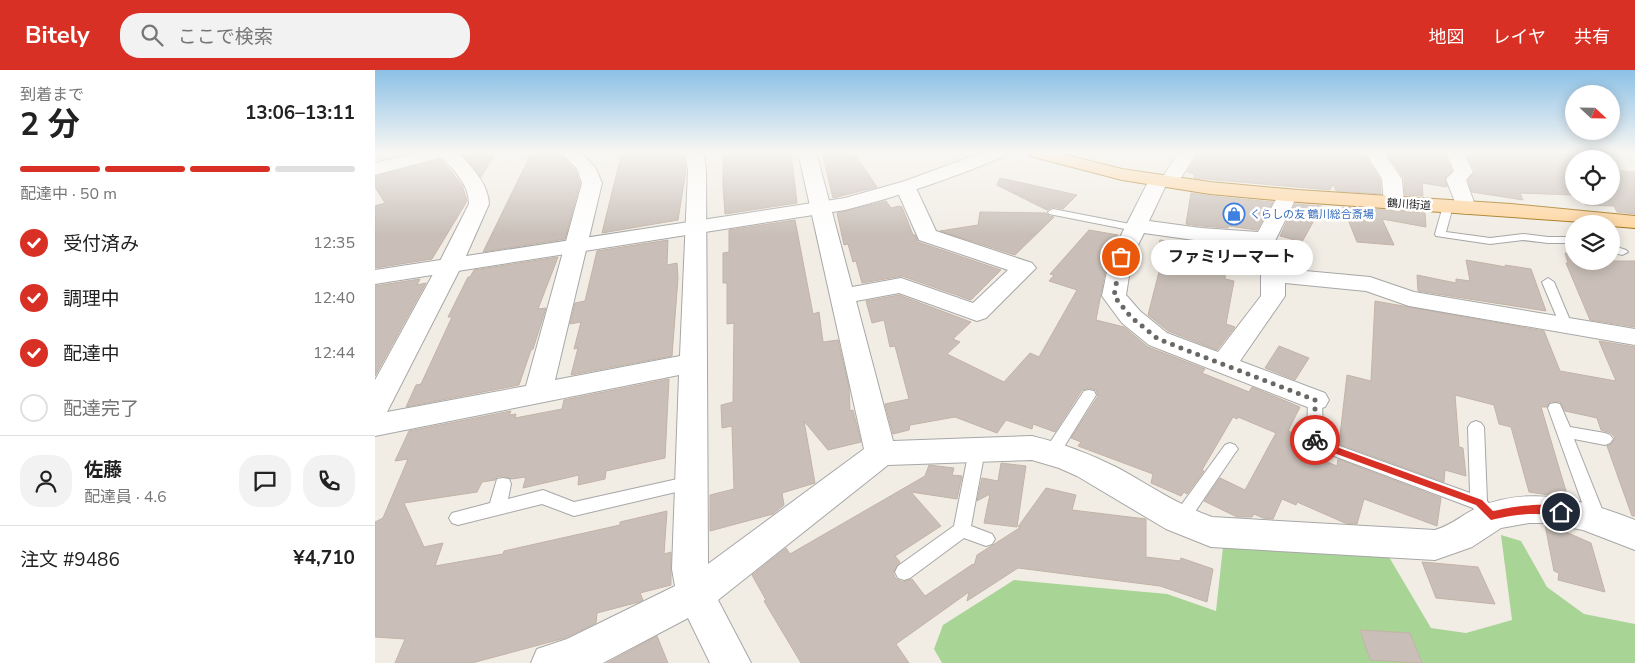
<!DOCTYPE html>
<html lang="ja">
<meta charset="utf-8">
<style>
body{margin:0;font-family:"Nunito Sans","Noto Sans JP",sans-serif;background:#f2f2f2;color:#222;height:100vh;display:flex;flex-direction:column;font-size:19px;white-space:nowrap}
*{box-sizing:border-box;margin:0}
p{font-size:16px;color:#767676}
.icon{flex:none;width:28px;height:28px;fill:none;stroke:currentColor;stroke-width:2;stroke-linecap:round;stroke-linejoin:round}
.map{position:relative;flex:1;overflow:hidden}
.panel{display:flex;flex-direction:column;background:#fff;width:375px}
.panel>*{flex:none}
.needle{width:32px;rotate:112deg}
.tools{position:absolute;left:1190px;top:15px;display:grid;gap:10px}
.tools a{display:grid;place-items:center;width:55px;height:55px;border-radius:50%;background:#fff;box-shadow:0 2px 12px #0003;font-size:25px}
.pin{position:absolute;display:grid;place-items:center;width:42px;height:42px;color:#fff;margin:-21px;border:2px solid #fff;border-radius:50%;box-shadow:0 1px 5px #0007}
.courier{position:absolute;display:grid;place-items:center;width:50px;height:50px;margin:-25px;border:4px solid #d93025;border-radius:50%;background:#fff;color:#222;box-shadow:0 1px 6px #0007}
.bubble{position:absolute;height:35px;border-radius:18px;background:#fff;box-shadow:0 2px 12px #0003;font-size:16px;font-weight:700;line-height:35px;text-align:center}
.summary em{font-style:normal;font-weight:700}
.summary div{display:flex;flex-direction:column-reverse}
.summary{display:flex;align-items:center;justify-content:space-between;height:85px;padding:0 20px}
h1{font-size:32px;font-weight:700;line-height:38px}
.bar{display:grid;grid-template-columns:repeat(4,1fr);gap:8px 5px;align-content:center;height:60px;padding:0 20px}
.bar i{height:6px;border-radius:4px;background:#e0e0e0}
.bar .active{background:#d93025}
.bar p{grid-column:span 4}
.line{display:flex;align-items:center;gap:12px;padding:0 20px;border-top:1px solid #e0e0e0}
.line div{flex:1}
.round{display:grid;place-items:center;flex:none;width:52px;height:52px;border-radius:20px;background:#f2f2f2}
ol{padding:0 20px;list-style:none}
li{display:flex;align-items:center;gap:15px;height:55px}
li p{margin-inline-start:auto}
li .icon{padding:5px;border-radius:50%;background:#d93025;color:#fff;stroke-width:4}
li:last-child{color:#767676}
li i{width:28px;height:28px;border:2px solid #e0e0e0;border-radius:50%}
header{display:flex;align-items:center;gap:30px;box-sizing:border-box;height:70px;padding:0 25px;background:#d93025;color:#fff}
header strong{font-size:24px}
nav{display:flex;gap:28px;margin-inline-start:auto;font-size:18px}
.search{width:350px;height:45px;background:#f2f2f2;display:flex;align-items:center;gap:12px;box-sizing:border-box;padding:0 18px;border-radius:20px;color:#767676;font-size:19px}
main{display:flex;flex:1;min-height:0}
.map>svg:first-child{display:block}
</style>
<header>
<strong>Bitely</strong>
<div class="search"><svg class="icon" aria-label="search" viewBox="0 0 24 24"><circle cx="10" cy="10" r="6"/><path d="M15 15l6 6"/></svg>ここで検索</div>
<nav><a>地図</a><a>レイヤ</a><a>共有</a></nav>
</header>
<main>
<section class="panel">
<div class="summary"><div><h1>2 分</h1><p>到着まで</p></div><em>13:06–13:11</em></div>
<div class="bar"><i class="active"></i><i class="active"></i><i class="active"></i><i></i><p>配達中 · 50 m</p></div>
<ol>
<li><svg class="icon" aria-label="check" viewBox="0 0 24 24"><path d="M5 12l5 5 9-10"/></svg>受付済み<p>12:35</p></li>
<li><svg class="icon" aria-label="check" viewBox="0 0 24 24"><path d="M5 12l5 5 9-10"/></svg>調理中<p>12:40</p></li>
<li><svg class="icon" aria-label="check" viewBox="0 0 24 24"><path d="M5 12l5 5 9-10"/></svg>配達中<p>12:44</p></li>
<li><i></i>配達完了</li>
</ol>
<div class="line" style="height:90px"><a class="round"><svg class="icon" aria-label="person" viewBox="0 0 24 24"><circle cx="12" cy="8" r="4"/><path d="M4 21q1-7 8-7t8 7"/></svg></a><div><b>佐藤</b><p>配達員 · 4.6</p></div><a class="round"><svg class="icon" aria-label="chat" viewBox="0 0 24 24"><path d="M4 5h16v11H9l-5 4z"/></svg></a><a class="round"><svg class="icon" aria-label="phone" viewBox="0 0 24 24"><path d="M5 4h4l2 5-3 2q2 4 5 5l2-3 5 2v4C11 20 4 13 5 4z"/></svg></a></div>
<div class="line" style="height:65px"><div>注文 #9486</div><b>¥4,710</b></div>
</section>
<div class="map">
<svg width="1260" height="593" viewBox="0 0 1260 593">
<rect width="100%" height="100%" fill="#f1ede5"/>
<!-- forest -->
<polygon fill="#a8d496" points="1126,465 1146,471 1172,517 1209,544 1260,554 1260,593 567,593 559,579 568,555 639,510 792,524 841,541 848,477 1014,487 1056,558 1091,563 1137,550"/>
<!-- building -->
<g fill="#c9bfb8" stroke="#c4b3a6">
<polygon points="85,82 121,82 106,107"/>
<polygon points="157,82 184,82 200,100 205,113 190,169 108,182"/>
<polygon points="247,82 306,82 309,87 311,100 303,150 227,163"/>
<polygon points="348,82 416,82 422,133 350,144 348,116"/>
<polygon points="447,82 478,82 502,117 458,128"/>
<polygon points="824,82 988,82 1005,110 1006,124 961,121 958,114 955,120 819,108 819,104 812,102"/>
<polygon points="1010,82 1072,82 1070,86 1077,101 1070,108 1072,117 1047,113 1048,126 1030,125 1029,108"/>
<polygon points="1090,82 1194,82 1202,89 1199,89 1199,125 1145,123 1148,130 1097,122 1093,110 1100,101"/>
<polygon points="66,89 87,115 92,131 57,189 0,198 0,136 10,133 0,117 0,107"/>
<polygon points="1236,100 1260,102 1260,144 1242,142 1239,136 1211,135 1202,126 1236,126"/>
<polygon points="625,108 702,125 688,139 678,137 672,140 622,115"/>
<polygon points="816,123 835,126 898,132 882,160 853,156 853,158 826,156 811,154"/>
<polygon points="511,131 516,138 524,136 527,137 538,165 540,165 543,172 626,200 596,230 527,206 487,213 481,191 478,192 473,174 469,175 462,143"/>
<polygon points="920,134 947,136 927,172 905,166"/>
<polygon points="968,137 1050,143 1051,157 1007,149 1019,175 982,172"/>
<polygon points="605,142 671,143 674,146 679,147 640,185 565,161 603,155"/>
<polygon points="420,150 438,244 444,242 448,272 463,270 474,318 475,341 478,340 486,372 453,380 429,351 440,413 407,423 409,435 398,444 335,461 335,425 359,419 357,356 347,358 346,335 358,332 359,253 352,254 352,213 348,213 348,183 354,182 354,160"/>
<polygon points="714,160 743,165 733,187 721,250 749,257 773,277 830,299 827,303 874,322 877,317 925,337 913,361 923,365 917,377 962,396 963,389 1066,428 1062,456 989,429 982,454 970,453 922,432 921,435 907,429 898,449 888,448 879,444 877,447 862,447 829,431 845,408 870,420 901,363 863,347 862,349 858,347 827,400 829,401 812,424 809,422 806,426 776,413 778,404 703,376 706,372 696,368 723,326 721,320 714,318 707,320 680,362 658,354 657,359 631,350 622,363 580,347 535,355 534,360 518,364 510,334 534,329 520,276 515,277 509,250 497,253 491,231 524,225 596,252 578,269 585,272 572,284 629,312 655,283 664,287 702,220 674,211 679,205 675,204"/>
<polygon points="293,170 292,195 302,193 303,208 297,286 196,305 203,278 199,279 206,252 195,254 200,233 210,231 222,181"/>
<polygon points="785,170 807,173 808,170 852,175 850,209 859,211 851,254 860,257 842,280 793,261 773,245 787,190 779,189"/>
<polygon points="1190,183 1199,185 1199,191 1260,191 1260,257 1215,250 1191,193 1193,193"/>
<polygon points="183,187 163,239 171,238 158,279 156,280 144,315 31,337 41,315 46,314 77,247 73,247 93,207 95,207 99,200"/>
<polygon points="1091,190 1131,197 1130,195 1156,199 1171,241 1043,221 1042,205 1081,213 1081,209 1095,211"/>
<polygon points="45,209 42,215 51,213 0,306 0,216"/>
<polygon points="1000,231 1169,261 1185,301 1241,311 1224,271 1260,277 1260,446 1257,446 1232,376 1236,374 1240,368 1236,363 1226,360 1222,348 1190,341 1185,332 1175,332 1172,337 1166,337 1193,428 1154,422 1136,357 1124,354 1119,335 1080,325 1084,377 1088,378 1091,406 1070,400 1069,412 964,374 972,305 996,311"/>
<polygon points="904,276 934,288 920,310 890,298"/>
<polygon points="294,309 290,388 231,401 230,409 203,415 204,405 148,418 151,407 136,409 128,406 122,407 120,410 107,412 102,422 29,433 49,477 68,473 60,496 128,484 129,481 245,455 245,452 292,441 289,484 296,482 296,515 265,523 268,530 264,532 222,543 221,553 190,568 97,593 20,593 30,569 0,567 0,452 8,448 33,389 20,391 34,361 136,341 134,345 141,344 140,348 187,339 189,330"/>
<polygon points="626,393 651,396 642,457 609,453 615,424 602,431 607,408 623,411"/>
<polygon points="554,395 579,398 577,405 587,406 582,429 536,422 566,456 520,486 525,492 518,503 521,509 528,512 537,509 550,526 598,494 599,496 602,485 646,457 643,457 671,418 701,425 697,440 771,449 771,487 805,491 806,488 838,499 832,532 785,516 643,498 592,531 594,522 521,574 534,593 426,593 389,531 391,530 377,505 411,478 415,484 550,406"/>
<polygon points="1170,455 1177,456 1216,473 1230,522 1183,510 1184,503 1179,501"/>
<polygon points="1047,492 1103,497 1120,534 1061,528"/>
<polygon points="985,560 1035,563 1047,593 995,590"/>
<polygon points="282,566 293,593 232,593"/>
</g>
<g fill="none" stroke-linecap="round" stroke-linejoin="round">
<!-- service casing -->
<g stroke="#a7a7a7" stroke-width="2">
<g id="service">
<polygon points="1073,133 1078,136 1071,162 1115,168 1148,164 1173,167 1199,167 1199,173 1173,173 1148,170 1115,174 1061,166 1060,164 1068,136"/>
<polygon points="678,139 760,155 765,158 760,161 674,144 673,142"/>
<polygon points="1236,175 1251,180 1253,182 1247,185 1236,182"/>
<polygon points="1173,208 1179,212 1197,255 1196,258 1191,259 1185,255 1167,212"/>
<polygon points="714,320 719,321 721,325 684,385 678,387 672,385 670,381 672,377 709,321"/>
<path d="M940,325l5,1 2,4 1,40 147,53 -2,-66 3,-4 5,-2 5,2 3,4 3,74 13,15 -3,5c-12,4 -17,-5 -24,-13l-163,-61 -3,-4 1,-43 2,-4z"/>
<polygon points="1180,333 1185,334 1195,357 1230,363 1235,365 1238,369 1235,373 1230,375 1199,369 1231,449 1228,454 1222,456 1216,454 1213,449 1173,338 1175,334"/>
<polygon points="855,373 860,375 863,379 860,383 811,455 805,457 799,455 796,450 799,445 850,375"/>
<polygon points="602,374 608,376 610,380 596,456 617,464 620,469 617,474 611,476 589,468 535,508 529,510 523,508 520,502 523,496 579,456 594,380 596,376"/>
<polygon points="316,406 322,407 324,412 322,417 199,446 167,434 83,455 77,453 74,448 77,443 115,433 122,409 128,408 134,409 136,414 133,429 168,420 199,432"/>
</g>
</g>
<!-- minor casing -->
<g stroke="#a7a7a7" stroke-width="2">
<g id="minor">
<path d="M44,82h39c13,15 30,30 31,52l-27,61 -75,147 139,-26 56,-203 -5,-14 -16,-17h19l15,15 7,16 -47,197 125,-24 8,-185 -2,-15 -3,-4h18l3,4 2,15 2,393 156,-115 -66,-297h18l36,135 49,-9 72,25 35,-33 -89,-30 -23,-52 3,-4 7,-2 7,2 3,4 20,43 96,32 4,5 -50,50 -9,3 -78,-28 -43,8 37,140 139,-5c30,7 58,18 86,32 31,17 60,37 94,49l223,13c20,-6 27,-16 44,-23 53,-22 105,-7 156,13v30l-52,-20 -36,-7h-18l-28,5 -29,19 -37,13 -224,-13 -45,-18 -89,-53 -18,-8 -27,-8 -144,5 -170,135 33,63h-41l-22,-45 -85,45h-72l6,-14 30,-10 108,-53 -3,-17 7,-194 -304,61v-56l63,-115 31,-61c0,-20 -14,-32 -27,-47l-67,18v-12z"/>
<polygon points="804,82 822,82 801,116 790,117 774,151 826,158 883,162 905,122 912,120 919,122 922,126 901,169 898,174 890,176 826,171 769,163 757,187 751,225 765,241 792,263 843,282 886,226 886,205 890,200 898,198 995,207 1039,222 1260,259 1260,275 1034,236 991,221 910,213 910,226 865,291 950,323 954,330 950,337 940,340 774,275 747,253 727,226 735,187 774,110 777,106 789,105"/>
<polygon points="990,82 1008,82 1027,109 1029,133 1026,137 1019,139 1012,137 1009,133 1007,109"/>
<polygon points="1074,82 1088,82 1098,102 1091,110 1101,138 1098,142 1091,144 1084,142 1071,109 1079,101 1072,85"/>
</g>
</g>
<!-- tertiary casing -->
<g stroke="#a7a7a7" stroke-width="2">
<path id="tertiary" d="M609,82h24l-3,4c-52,22 -105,40 -160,54l-470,74v-14l470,-72 60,-17z"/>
</g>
<!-- primary casing -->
<g stroke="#9b6800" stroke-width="2">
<polygon id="primary" points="652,82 680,82 747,99 835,112 923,120 1136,134 1260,146 1260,158 1236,156 1236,154 923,132 835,124 747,110 655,86"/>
</g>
<!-- service -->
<use href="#service" fill="#fff" fill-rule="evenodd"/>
<!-- minor -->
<use href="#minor" fill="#fff" fill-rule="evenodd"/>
<!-- tertiary -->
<use href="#tertiary" fill="#fff" fill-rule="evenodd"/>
<!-- primary -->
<use href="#primary" fill="#ffd49c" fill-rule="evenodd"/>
</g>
<!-- sky -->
<linearGradient id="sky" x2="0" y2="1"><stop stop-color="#8cc1e6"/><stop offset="0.5" stop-color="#f9f7f3"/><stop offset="1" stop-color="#f9f7f3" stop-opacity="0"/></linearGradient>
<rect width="1260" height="165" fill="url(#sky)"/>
<!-- route -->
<path fill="#d93025" d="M940,367l5,4 162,59 11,11c15,-3 63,-13 73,1l-5,4c-25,-4 -46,-2 -70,4l-15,-15 -164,-60 -1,-5z"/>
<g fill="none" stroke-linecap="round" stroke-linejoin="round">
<!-- done -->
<polyline stroke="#696865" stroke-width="5" stroke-dasharray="0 9" points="746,187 739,226 756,247 783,269 940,330 940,370"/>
</g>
<!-- icons -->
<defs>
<g id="shop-ring" transform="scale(1.125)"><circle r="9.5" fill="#fff" stroke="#3f7fe0" stroke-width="1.5"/><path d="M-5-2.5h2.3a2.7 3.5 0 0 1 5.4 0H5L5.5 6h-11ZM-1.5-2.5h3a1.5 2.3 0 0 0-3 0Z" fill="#3f7fe0"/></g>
</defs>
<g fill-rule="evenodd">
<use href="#shop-ring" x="859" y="144"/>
</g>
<g text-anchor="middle" stroke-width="5" stroke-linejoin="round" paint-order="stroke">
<!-- far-street labels -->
<g font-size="11" fill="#202020" stroke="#fff">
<text transform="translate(1034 134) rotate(4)" y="4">鶴川街道</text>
</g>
<!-- far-shop labels -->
<g font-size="11" fill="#366cbe" stroke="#fff" text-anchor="start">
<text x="875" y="148">くらしの友 鶴川総合斎場</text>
</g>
</g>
</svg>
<div class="tools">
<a><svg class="needle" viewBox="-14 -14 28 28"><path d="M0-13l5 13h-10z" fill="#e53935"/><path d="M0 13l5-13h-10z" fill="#767676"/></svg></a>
<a><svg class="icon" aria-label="locate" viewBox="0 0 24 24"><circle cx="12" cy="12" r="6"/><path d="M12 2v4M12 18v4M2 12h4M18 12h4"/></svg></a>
<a><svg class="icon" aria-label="layers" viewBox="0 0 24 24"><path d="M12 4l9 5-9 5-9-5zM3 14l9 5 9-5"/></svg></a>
</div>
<div class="pin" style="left:746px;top:187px;background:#ea580c"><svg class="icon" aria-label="bag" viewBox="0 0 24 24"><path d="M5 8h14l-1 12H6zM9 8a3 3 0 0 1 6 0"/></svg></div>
<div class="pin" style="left:1186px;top:442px;background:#1f2937"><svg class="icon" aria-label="home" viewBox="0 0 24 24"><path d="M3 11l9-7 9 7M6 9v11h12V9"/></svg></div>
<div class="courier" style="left:940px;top:370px"><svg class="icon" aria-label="bike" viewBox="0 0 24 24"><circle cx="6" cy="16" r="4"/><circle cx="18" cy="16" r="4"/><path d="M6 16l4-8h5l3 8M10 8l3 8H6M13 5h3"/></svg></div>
<div class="bubble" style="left:776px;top:170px;width:162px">ファミリーマート</div>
</div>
</main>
